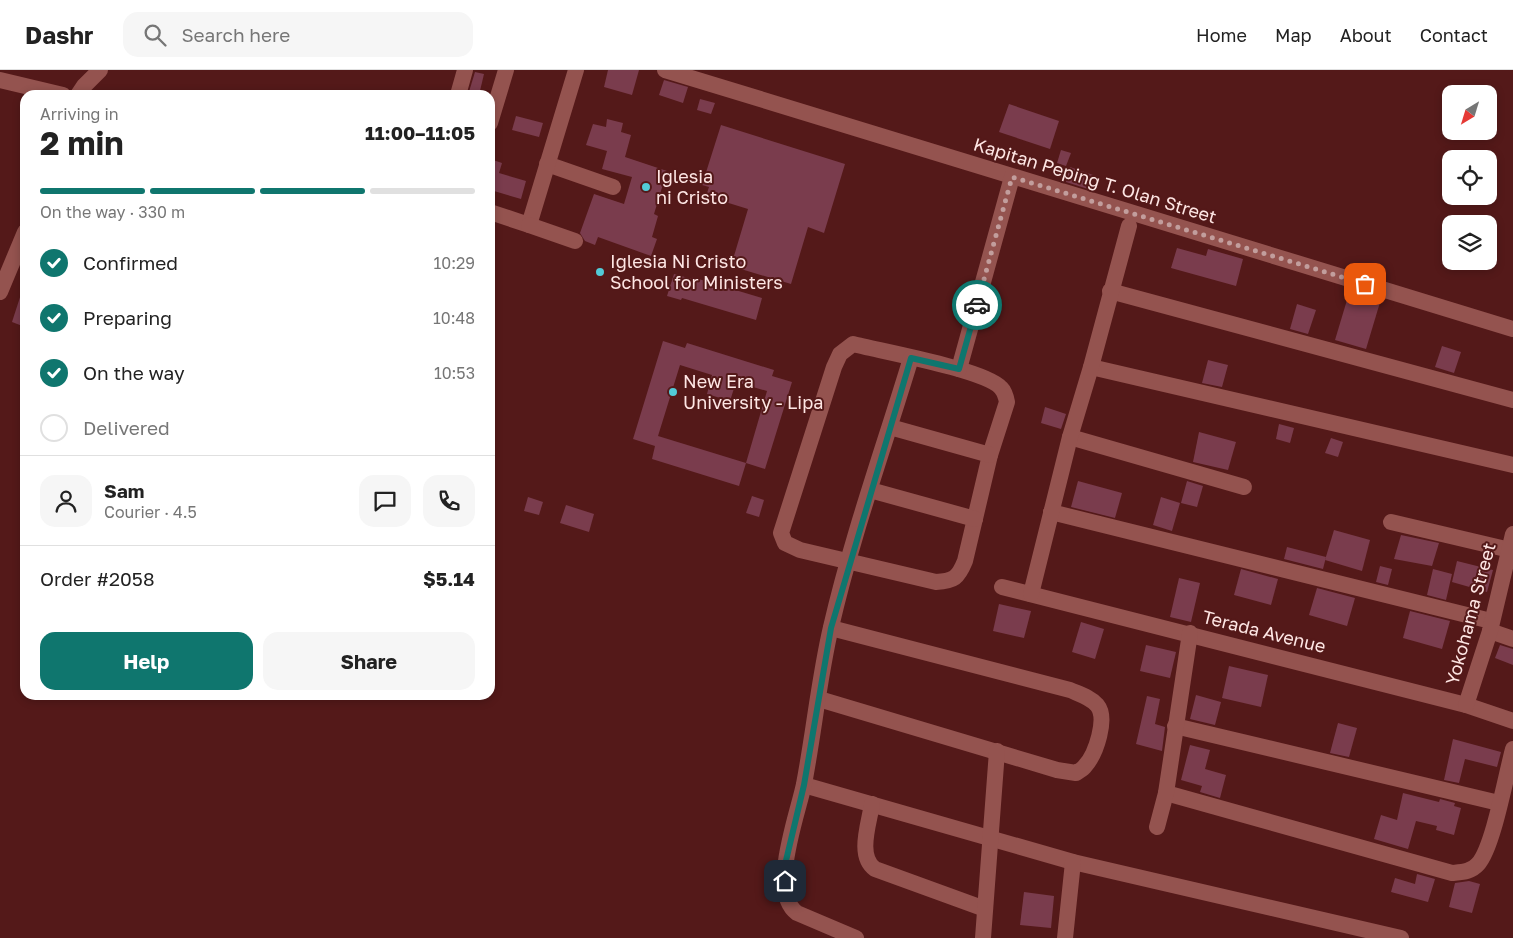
<!DOCTYPE html>
<meta charset="utf-8">
<style>
body{margin:0;font-family:"Golos Text",sans-serif;background:#f6f6f6;color:#222;height:100vh;display:flex;flex-direction:column;font-size:19px;white-space:nowrap}
*{box-sizing:border-box;margin:0}
p{font-size:16px;color:#767676}
.icon{flex:none;width:28px;height:28px;fill:none;stroke:currentColor;stroke-width:2;stroke-linecap:round;stroke-linejoin:round}
.map{position:relative;flex:1;overflow:hidden}
.details{position:absolute;left:20px;top:20px;width:475px;height:610px;display:flex;flex-direction:column;background:#fff;border-radius:15px;box-shadow:0 2px 8px #0003}
.details>*{flex:none}
.needle{width:32px;rotate:218deg}
.fabs{position:absolute;left:1442px;top:15px;display:grid;gap:10px}
.fabs a{display:grid;place-items:center;width:55px;height:55px;border-radius:10px;background:#fff;box-shadow:0 2px 8px #0003;font-size:25px}
.pin{position:absolute;display:grid;place-items:center;width:42px;height:42px;color:#fff;margin:-21px;border-radius:10px;box-shadow:0 2px 8px #0006}
.courier{position:absolute;display:grid;place-items:center;width:50px;height:50px;margin:-25px;border:4px solid #0f766e;border-radius:50%;background:#fff;color:#222;box-shadow:0 1px 6px #0007}
.overview em{font-style:normal;font-weight:700}
.overview div{display:flex;flex-direction:column-reverse}
.overview{display:flex;align-items:center;justify-content:space-between;height:85px;padding:0 20px}
h1{font-size:32px;font-weight:700;line-height:38px}
.bar{display:grid;grid-template-columns:repeat(4,1fr);gap:8px 5px;align-content:center;height:60px;padding:0 20px}
.bar i{height:6px;border-radius:4px;background:#e0e0e0}
.bar .current{background:#0f766e}
.bar p{grid-column:span 4}
.line{display:flex;align-items:center;gap:12px;padding:0 20px;border-top:1px solid #e0e0e0}
.line div{flex:1}
.round{display:grid;place-items:center;flex:none;width:52px;height:52px;border-radius:15px;background:#f6f6f6}
ol{padding:0 20px;list-style:none}
li{display:flex;align-items:center;gap:15px;height:55px}
li p{margin-inline-start:auto}
li .icon{padding:5px;border-radius:50%;background:#0f766e;color:#fff;stroke-width:4}
li:last-child{color:#767676}
li i{width:28px;height:28px;border:2px solid #e0e0e0;border-radius:50%}
.button{display:flex;gap:10px;margin-top:auto;padding:10px 20px}
.button a{flex:1;height:58px;border-radius:15px;background:#0f766e;color:#fff;font-size:20px;font-weight:700;line-height:58px;text-align:center}
.button a+a{background:#f6f6f6;color:#222}
header{display:flex;align-items:center;gap:30px;box-sizing:border-box;height:70px;padding:0 25px;background:#fff;border-bottom:1px solid #e0e0e0}
header strong{font-size:24px}
nav{display:flex;gap:28px;margin-inline-start:auto;font-size:18px}
.search{width:350px;height:45px;background:#f6f6f6;display:flex;align-items:center;gap:12px;box-sizing:border-box;padding:0 18px;border-radius:15px;color:#767676;font-size:19px}
.map>svg:first-child{display:block}
</style>
<header>
<strong>Dashr</strong>
<div class="search"><svg class="icon" aria-label="search" viewBox="0 0 24 24"><circle cx="10" cy="10" r="6"/><path d="M15 15l6 6"/></svg>Search here</div>
<nav><a>Home</a><a>Map</a><a>About</a><a>Contact</a></nav>
</header>
<div class="map">
<svg width="1513" height="868" viewBox="0 0 1513 868">
<rect width="100%" height="100%" fill="#541919"/>
<!-- building -->
<g fill="#7a3c4d" fill-rule="evenodd">
<polygon points="608,0 639,0 632,25 604,17"/>
<polygon points="475,2 484,4 479,25 468,25"/>
<polygon points="664,10 688,17 683,33 659,25"/>
<polygon points="700,29 715,33 711,44 697,40"/>
<polygon points="1009,34 1059,51 1050,79 999,62"/>
<polygon points="516,46 543,53 539,67 512,60"/>
<polygon points="607,49 623,53 621,62 631,65 625,87 667,101 654,144 658,146 652,167 657,169 651,186 598,167 595,175 585,171 580,163 594,124 624,134 632,107 602,99 607,81 586,75 593,54 606,57"/>
<polygon points="721,55 845,94 824,163 808,157 791,214 731,196 748,139 706,126 709,117 702,115"/>
<polygon points="1061,80 1071,83 1066,96 1057,93"/>
<polygon points="490,89 502,93 499,103 526,111 521,129 494,121 493,123 490,123"/>
<polygon points="1070,97 1093,105 1088,119 1066,112"/>
<polygon points="1177,178 1206,186 1208,179 1243,189 1236,216 1171,198"/>
<polygon points="674,204 692,209 692,207 762,228 756,250 682,228 681,230 667,226"/>
<polygon points="23,218 25,218 25,257 12,252"/>
<polygon points="1350,220 1381,229 1366,279 1335,270"/>
<polygon points="1297,234 1316,240 1308,264 1290,259"/>
<path d="M663,271l22,7 2,-5 87,27 -2,6 20,6 -27,87 -19,-6 -7,23 -87,-27 3,-13 -22,-7zM680,295l32,10 -5,19 23,7 6,-19 31,9 -21,72 -88,-27z"/>
<polygon points="1442,276 1461,282 1454,303 1435,297"/>
<polygon points="1208,290 1228,295 1222,317 1202,313"/>
<polygon points="1045,337 1066,344 1061,359 1041,353"/>
<polygon points="1279,354 1294,358 1290,373 1276,369"/>
<polygon points="1199,362 1236,372 1228,400 1193,392"/>
<polygon points="1331,368 1343,372 1338,387 1325,383"/>
<polygon points="1078,411 1122,423 1115,448 1071,437"/>
<polygon points="1187,411 1203,416 1197,437 1181,433"/>
<polygon points="752,426 764,430 759,447 746,443"/>
<polygon points="528,427 543,432 539,445 524,441"/>
<polygon points="1161,427 1180,433 1172,461 1153,455"/>
<polygon points="566,435 594,444 589,462 560,453"/>
<polygon points="1334,460 1370,470 1362,501 1325,490"/>
<polygon points="1401,465 1439,473 1432,496 1394,489"/>
<polygon points="1287,477 1326,487 1323,499 1284,489"/>
<polygon points="1457,491 1493,500 1487,522 1452,512"/>
<polygon points="1380,496 1392,499 1388,515 1376,512"/>
<polygon points="1241,499 1278,509 1271,535 1234,525"/>
<polygon points="1433,499 1452,504 1446,530 1427,525"/>
<polygon points="1179,508 1200,513 1191,552 1170,547"/>
<polygon points="1317,518 1355,528 1347,556 1309,545"/>
<polygon points="999,534 1031,541 1024,568 993,561"/>
<polygon points="1410,541 1450,551 1442,579 1403,568"/>
<polygon points="1081,552 1104,559 1095,589 1072,582"/>
<polygon points="1146,575 1176,582 1170,608 1140,601"/>
<polygon points="1500,575 1513,579 1513,595 1495,588"/>
<polygon points="1229,596 1268,605 1261,637 1222,628"/>
<polygon points="1196,625 1221,632 1215,655 1190,649"/>
<polygon points="1147,626 1160,629 1155,654 1165,657 1162,681 1136,674"/>
<polygon points="1338,653 1357,658 1349,687 1330,683"/>
<polygon points="1453,669 1501,682 1497,697 1465,689 1459,713 1444,710"/>
<polygon points="1190,675 1210,680 1205,699 1226,705 1220,728 1200,722 1202,716 1181,710"/>
<polygon points="1403,723 1439,732 1440,729 1455,733 1454,736 1461,738 1454,765 1436,760 1437,756 1416,751 1408,779 1374,769 1381,745 1397,750"/>
<polygon points="1417,804 1435,809 1428,832 1391,822 1395,808 1415,814"/>
<polygon points="1469,811 1480,814 1472,843 1449,837 1455,813"/>
<polygon points="1024,822 1054,826 1051,858 1020,855"/>
</g>
<g fill="none" stroke-linecap="round" stroke-linejoin="round">
<!-- minor -->
<g stroke="#94534f" stroke-width="16">
<polyline points="665,0 1513,259"/>
<polyline points="0,10 63,25"/>
<polyline points="78,25 84,16 100,0"/>
<polyline points="458,25 465,0"/>
<polyline points="490,53 506,0"/>
<polyline points="547,94 613,117"/>
<polyline points="490,142 529,155 576,0"/>
<polyline points="529,155 575,171"/>
<polyline points="1110,221 1513,330"/>
<polyline points="0,222 25,162"/>
<path d="M853,274c27,7 133,26 148,44 4,4 5,9 6,14l-17,53 -25,106c-7,17 -11,20 -29,21l-136,-32 -15,-7 -4,-10 53,-166 6,-13z"/>
<polyline points="1091,297 1513,395"/>
<polyline points="959,299 1012,107"/>
<polyline points="890,357 990,385"/>
<polyline points="1070,367 1244,417"/>
<polyline points="870,420 975,449"/>
<polyline points="1051,442 1491,551"/>
<polyline points="1391,452 1510,480"/>
<polyline points="1002,517 1466,635 1513,651"/>
<polyline points="1031,524 1070,367 1091,297 1129,156"/>
<polyline points="1490,561 1513,569"/>
<path d="M819,629l238,71 19,3c3,-2 7,-4 9,-7 11,-12 23,-48 12,-61 -7,-8 -18,-11 -27,-15l-239,-62"/>
<polyline points="1466,635 1490,561 1513,464"/>
<polyline points="1175,656 1499,733"/>
<polyline points="804,715 1073,792 1401,868"/>
<path d="M1166,723l286,80c10,-1 19,-1 26,-9 15,-16 28,-89 35,-115"/>
<path d="M872,734c-3,20 -15,52 3,65l110,40"/>
<polyline points="1157,757 1166,723 1190,563"/>
<path d="M856,868l-59,-25c-29,-21 1,-99 7,-129 10,-52 15,-106 27,-157 21,-91 53,-180 80,-269"/>
<polyline points="983,868 997,681"/>
<polyline points="1065,868 1073,792"/>
</g>
</g>
<g fill="none" stroke-linecap="round" stroke-linejoin="round">
<!-- done -->
<polyline stroke="#c29e9d" stroke-width="5" stroke-dasharray="0 9" points="977,235 1012,107 1365,214"/>
<!-- route -->
<polyline stroke="#0f766e" stroke-width="6" points="785,811 784,799 804,715 831,558 911,288 959,299 977,235"/>
</g>
<!-- markers -->
<g fill="#52cbd7" stroke="#541919" stroke-width="2">
<circle cx="646" cy="117" r="5"/>
<circle cx="600" cy="202" r="5"/>
<circle cx="673" cy="322" r="5"/>
</g>
<g text-anchor="middle" stroke-width="4" stroke-linejoin="round" paint-order="stroke">
<!-- poi labels -->
<g font-size="18" fill="#fee6e4" stroke="#541919" text-anchor="start">
<text x="656" y="113">Iglesia<tspan x="656" dy="21">ni Cristo</tspan></text>
<text x="610" y="198">Iglesia Ni Cristo<tspan x="610" dy="21">School for Ministers</tspan></text>
<text x="683" y="318">New Era<tspan x="683" dy="21">University - Lipa</tspan></text>
</g>
<!-- street labels -->
<g font-size="18" fill="#fee6e4" stroke="#541919">
<text transform="translate(1095 111) rotate(17)" y="6">Kapitan Peping T. Olan Street</text>
<text transform="translate(1471 544) rotate(-75)" y="6">Yokohama Street</text>
<text transform="translate(1264 562) rotate(14)" y="6">Terada Avenue</text>
</g>
</g>
</svg>
<div class="fabs">
<a><svg class="needle" viewBox="-14 -14 28 28"><path d="M0-13l5 13h-10z" fill="#e53935"/><path d="M0 13l5-13h-10z" fill="#767676"/></svg></a>
<a><svg class="icon" aria-label="locate" viewBox="0 0 24 24"><circle cx="12" cy="12" r="6"/><path d="M12 2v4M12 18v4M2 12h4M18 12h4"/></svg></a>
<a><svg class="icon" aria-label="layers" viewBox="0 0 24 24"><path d="M12 4l9 5-9 5-9-5zM3 14l9 5 9-5"/></svg></a>
</div>
<div class="pin" style="left:1365px;top:214px;background:#ea580c"><svg class="icon" aria-label="bag" viewBox="0 0 24 24"><path d="M5 8h14l-1 12H6zM9 8a3 3 0 0 1 6 0"/></svg></div>
<div class="pin" style="left:785px;top:811px;background:#1f2937"><svg class="icon" aria-label="home" viewBox="0 0 24 24"><path d="M3 11l9-7 9 7M6 9v11h12V9"/></svg></div>
<div class="courier" style="left:977px;top:235px"><svg class="icon" aria-label="car" viewBox="0 0 24 24"><path d="M5 17H2v-5l4-1 3-4h7l3 4 3 1v5h-3M9 17h6M6 11h13"/><circle cx="7" cy="17" r="2"/><circle cx="17" cy="17" r="2"/></svg></div>
<section class="details">
<div class="overview"><div><h1>2 min</h1><p>Arriving in</p></div><em>11:00–11:05</em></div>
<div class="bar"><i class="current"></i><i class="current"></i><i class="current"></i><i></i><p>On the way · 330 m</p></div>
<ol>
<li><svg class="icon" aria-label="check" viewBox="0 0 24 24"><path d="M5 12l5 5 9-10"/></svg>Confirmed<p>10:29</p></li>
<li><svg class="icon" aria-label="check" viewBox="0 0 24 24"><path d="M5 12l5 5 9-10"/></svg>Preparing<p>10:48</p></li>
<li><svg class="icon" aria-label="check" viewBox="0 0 24 24"><path d="M5 12l5 5 9-10"/></svg>On the way<p>10:53</p></li>
<li><i></i>Delivered</li>
</ol>
<div class="line" style="height:90px"><a class="round"><svg class="icon" aria-label="person" viewBox="0 0 24 24"><circle cx="12" cy="8" r="4"/><path d="M4 21q1-7 8-7t8 7"/></svg></a><div><b>Sam</b><p>Courier · 4.5</p></div><a class="round"><svg class="icon" aria-label="chat" viewBox="0 0 24 24"><path d="M4 5h16v11H9l-5 4z"/></svg></a><a class="round"><svg class="icon" aria-label="phone" viewBox="0 0 24 24"><path d="M5 4h4l2 5-3 2q2 4 5 5l2-3 5 2v4C11 20 4 13 5 4z"/></svg></a></div>
<div class="line" style="height:65px"><div>Order #2058</div><b>$5.14</b></div>
<div class="button"><a>Help</a><a>Share</a></div>
</section>
</div>
